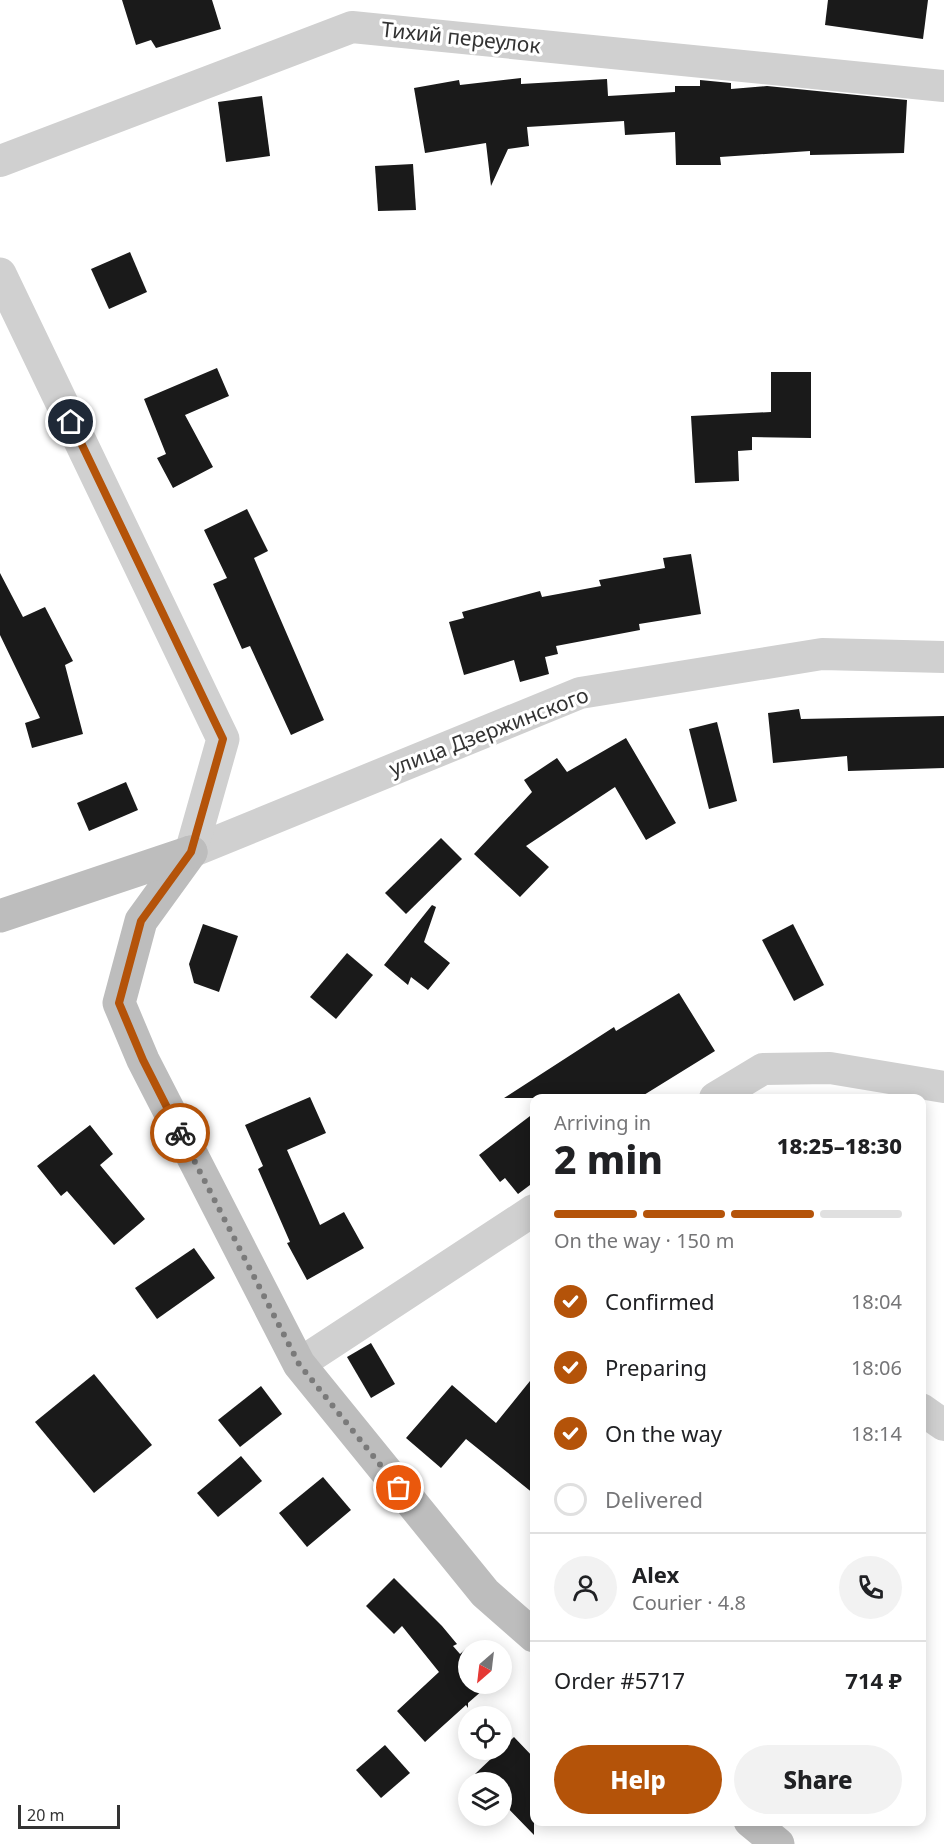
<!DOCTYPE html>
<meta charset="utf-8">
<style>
body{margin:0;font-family:"Noto Sans",sans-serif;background:#f2f2f2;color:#202124;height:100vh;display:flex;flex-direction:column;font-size:22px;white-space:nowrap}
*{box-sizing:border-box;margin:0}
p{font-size:20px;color:#757577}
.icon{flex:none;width:33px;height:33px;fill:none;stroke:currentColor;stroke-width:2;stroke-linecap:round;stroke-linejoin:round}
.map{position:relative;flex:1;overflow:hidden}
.drawer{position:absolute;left:530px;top:1094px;width:396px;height:732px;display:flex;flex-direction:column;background:#fff;border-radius:12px;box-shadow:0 3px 15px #0003}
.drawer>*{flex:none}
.needle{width:39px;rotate:208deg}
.fabs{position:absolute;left:458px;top:1640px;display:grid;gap:12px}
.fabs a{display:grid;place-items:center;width:54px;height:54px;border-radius:50%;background:#fff;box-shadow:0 3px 15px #0003;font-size:30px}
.scale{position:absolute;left:18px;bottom:15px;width:102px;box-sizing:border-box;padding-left:6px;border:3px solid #333;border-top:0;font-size:16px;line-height:21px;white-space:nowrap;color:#333;-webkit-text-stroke:4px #fff;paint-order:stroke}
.pin{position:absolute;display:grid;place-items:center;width:51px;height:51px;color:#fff;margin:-26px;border:3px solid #fff;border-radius:50%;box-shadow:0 2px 6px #0007}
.courier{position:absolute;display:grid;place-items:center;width:60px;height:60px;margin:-30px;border:4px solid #b45309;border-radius:50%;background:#fff;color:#222;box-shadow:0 2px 8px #0007}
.head em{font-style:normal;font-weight:800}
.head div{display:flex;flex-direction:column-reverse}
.head{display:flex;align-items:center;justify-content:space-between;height:102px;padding:0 24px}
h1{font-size:39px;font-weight:800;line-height:45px}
.bar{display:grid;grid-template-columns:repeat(4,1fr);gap:9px 6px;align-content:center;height:72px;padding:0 24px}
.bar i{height:8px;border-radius:4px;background:#e0e0e0}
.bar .selected{background:#b45309}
.bar p{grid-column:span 4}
.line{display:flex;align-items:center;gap:15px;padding:0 24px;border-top:2px solid #e0e0e0}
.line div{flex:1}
.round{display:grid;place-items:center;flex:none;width:63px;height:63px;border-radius:32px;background:#f2f2f2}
ol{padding:0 24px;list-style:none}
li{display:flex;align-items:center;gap:18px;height:66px}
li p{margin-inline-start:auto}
li .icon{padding:6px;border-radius:50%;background:#b45309;color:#fff;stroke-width:4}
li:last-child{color:#757577}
li i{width:33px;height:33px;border:3px solid #e0e0e0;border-radius:50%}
.primary-button{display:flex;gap:12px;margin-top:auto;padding:12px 24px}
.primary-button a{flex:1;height:69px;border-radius:36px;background:#b45309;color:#fff;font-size:24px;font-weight:800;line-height:69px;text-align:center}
.primary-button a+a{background:#f2f2f2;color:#202124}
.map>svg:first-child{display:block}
</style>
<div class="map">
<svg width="944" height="1844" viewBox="0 0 944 1844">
<rect width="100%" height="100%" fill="#fff"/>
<!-- building -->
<g fill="#1a1a1a">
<polygon points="122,0 212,0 221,29 156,48 151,40 136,45"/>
<polygon points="828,0 928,0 923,39 825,25"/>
<polygon points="521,78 521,84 607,79 608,96 675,92 675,86 700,86 700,80 731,83 731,89 767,86 907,100 904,153 810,155 810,151 720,157 721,165 676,165 675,132 625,135 624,121 527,127 529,146 508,149 491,186 486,143 425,153 414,88 459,80 460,85"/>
<polygon points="262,96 270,156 226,162 218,102"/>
<polygon points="413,164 416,210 378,211 375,166"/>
<polygon points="130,252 147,292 109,309 91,269"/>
<polygon points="217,368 229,396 185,415 213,467 173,488 157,458 166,454 144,399"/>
<polygon points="771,372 811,372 811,438 752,437 752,450 738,451 739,481 695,483 691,416 771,412"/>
<polygon points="247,509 268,551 254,558 324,720 291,735 250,646 242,649 213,584 227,578 204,530"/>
<polygon points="691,554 701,614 639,624 640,630 556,646 558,654 545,657 549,674 520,682 514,660 464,675 449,622 464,618 462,612 540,591 542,597 601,586 599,580 665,568 663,558"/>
<polygon points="0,573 23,617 45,607 73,661 65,665 83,734 32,748 25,723 40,718 0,635"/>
<polygon points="799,709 801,719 944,716 944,768 848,771 847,756 773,763 768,713"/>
<polygon points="717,722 737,801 709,809 689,729"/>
<polygon points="626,738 676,823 646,840 615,787 526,846 549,867 520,897 474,854 532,792 524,780 557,758 567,772"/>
<polygon points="126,782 138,810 89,831 77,803"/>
<polygon points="441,838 462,859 406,914 385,893"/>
<polygon points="432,905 436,907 424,942 450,963 428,990 411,977 408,985 384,965"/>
<polygon points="203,924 238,936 219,992 194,983 189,964"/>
<polygon points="793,924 824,985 794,1001 762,940"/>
<polygon points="347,953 373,975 336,1019 310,997"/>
<polygon points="679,993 715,1051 639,1098 504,1098 614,1027 616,1031"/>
<polygon points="310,1097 326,1133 287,1150 320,1225 344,1212 364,1248 307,1280 287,1243 290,1242 258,1169 263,1166 245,1125"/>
<polygon points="534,1113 534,1182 518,1194 505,1178 500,1182 479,1155"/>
<polygon points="90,1125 113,1154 100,1165 145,1219 114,1245 67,1191 61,1196 37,1166"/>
<polygon points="194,1248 215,1278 157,1319 135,1288"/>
<polygon points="371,1343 395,1384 371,1398 347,1357"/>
<polygon points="94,1374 152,1445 94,1493 35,1422"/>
<polygon points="534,1376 534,1494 466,1439 441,1468 406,1438 452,1385 496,1423"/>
<polygon points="261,1386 282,1414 240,1447 218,1420"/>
<polygon points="241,1456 262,1481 218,1517 197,1493"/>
<polygon points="323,1477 351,1510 307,1547 279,1513"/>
<polygon points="394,1578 442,1626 457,1644 453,1646 460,1654 468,1647 468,1683 491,1683 468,1703 468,1708 466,1705 425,1742 397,1711 439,1672 402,1626 394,1634 366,1606"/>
<polygon points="514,1737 534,1758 534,1835 501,1801 501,1782 483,1782 475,1774"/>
<polygon points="385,1745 410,1773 381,1798 356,1770"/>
</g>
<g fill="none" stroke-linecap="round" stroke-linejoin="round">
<!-- minor -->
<g stroke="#d0d0d0" stroke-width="32">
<polyline points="0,161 352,27 944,86"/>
<polyline points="191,852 580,693 822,654 944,657"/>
<polyline points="715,1098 763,1069 830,1068 944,1087"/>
<polyline points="299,1364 534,1210"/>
<polyline points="921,1409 944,1425"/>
</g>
<!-- tertiary -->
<polyline stroke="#d0d0d0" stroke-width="33" points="0,274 223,739 191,852"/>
<!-- secondary -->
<g stroke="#bdbdbd" stroke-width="33">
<polyline points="191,852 141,921 119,1003 143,1060 299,1364 485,1593 534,1636"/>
<polyline points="0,916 191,852"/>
<polyline points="750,1821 778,1844"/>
</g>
</g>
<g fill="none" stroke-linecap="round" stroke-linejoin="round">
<!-- done -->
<polyline stroke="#7a7a7a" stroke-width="6" stroke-dasharray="0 10.8" points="180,1133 299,1364 399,1488"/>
<!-- route -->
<polyline stroke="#b45309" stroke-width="8" points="71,422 223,739 191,852 141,921 119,1003 143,1060 180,1133"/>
</g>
<g text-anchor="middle" stroke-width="6" stroke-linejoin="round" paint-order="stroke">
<!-- street labels -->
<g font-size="21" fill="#333" stroke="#fff">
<text transform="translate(461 38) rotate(6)" y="7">Тихий переулок</text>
<text transform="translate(489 732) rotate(-21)" y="7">улица Дзержинского</text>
</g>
</g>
</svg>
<div class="fabs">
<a><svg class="needle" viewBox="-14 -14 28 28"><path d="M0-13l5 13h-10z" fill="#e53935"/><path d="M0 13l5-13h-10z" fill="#757577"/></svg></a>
<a><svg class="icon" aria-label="locate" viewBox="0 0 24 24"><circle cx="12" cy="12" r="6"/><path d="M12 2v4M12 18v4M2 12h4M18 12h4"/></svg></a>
<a><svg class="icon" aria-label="layers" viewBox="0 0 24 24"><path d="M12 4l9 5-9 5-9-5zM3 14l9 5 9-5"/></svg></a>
</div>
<div class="scale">20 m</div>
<div class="pin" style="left:399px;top:1488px;background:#ea580c"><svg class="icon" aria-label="bag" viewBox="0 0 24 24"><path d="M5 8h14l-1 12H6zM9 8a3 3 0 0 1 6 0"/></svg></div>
<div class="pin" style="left:71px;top:422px;background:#1f2937"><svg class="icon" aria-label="home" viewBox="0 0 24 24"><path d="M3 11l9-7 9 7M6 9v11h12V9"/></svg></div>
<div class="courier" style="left:180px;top:1133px"><svg class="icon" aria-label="bike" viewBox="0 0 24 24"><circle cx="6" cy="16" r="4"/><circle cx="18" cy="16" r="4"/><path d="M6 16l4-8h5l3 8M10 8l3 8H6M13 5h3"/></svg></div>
<section class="drawer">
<div class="head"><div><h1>2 min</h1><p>Arriving in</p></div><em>18:25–18:30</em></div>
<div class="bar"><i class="selected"></i><i class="selected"></i><i class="selected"></i><i></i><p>On the way · 150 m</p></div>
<ol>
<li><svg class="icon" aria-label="check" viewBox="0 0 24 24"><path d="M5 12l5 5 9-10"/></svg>Confirmed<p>18:04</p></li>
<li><svg class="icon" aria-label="check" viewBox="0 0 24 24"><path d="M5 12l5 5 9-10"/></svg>Preparing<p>18:06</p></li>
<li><svg class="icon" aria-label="check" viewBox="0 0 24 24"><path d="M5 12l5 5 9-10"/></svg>On the way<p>18:14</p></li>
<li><i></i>Delivered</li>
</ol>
<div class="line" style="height:108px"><a class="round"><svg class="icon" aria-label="person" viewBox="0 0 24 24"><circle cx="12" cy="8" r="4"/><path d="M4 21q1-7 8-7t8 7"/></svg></a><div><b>Alex</b><p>Courier · 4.8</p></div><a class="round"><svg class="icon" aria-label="phone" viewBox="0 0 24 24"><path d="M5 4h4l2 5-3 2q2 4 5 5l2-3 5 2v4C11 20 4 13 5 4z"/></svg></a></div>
<div class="line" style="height:78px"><div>Order #5717</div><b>714 ₽</b></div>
<div class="primary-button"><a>Help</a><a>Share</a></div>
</section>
</div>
